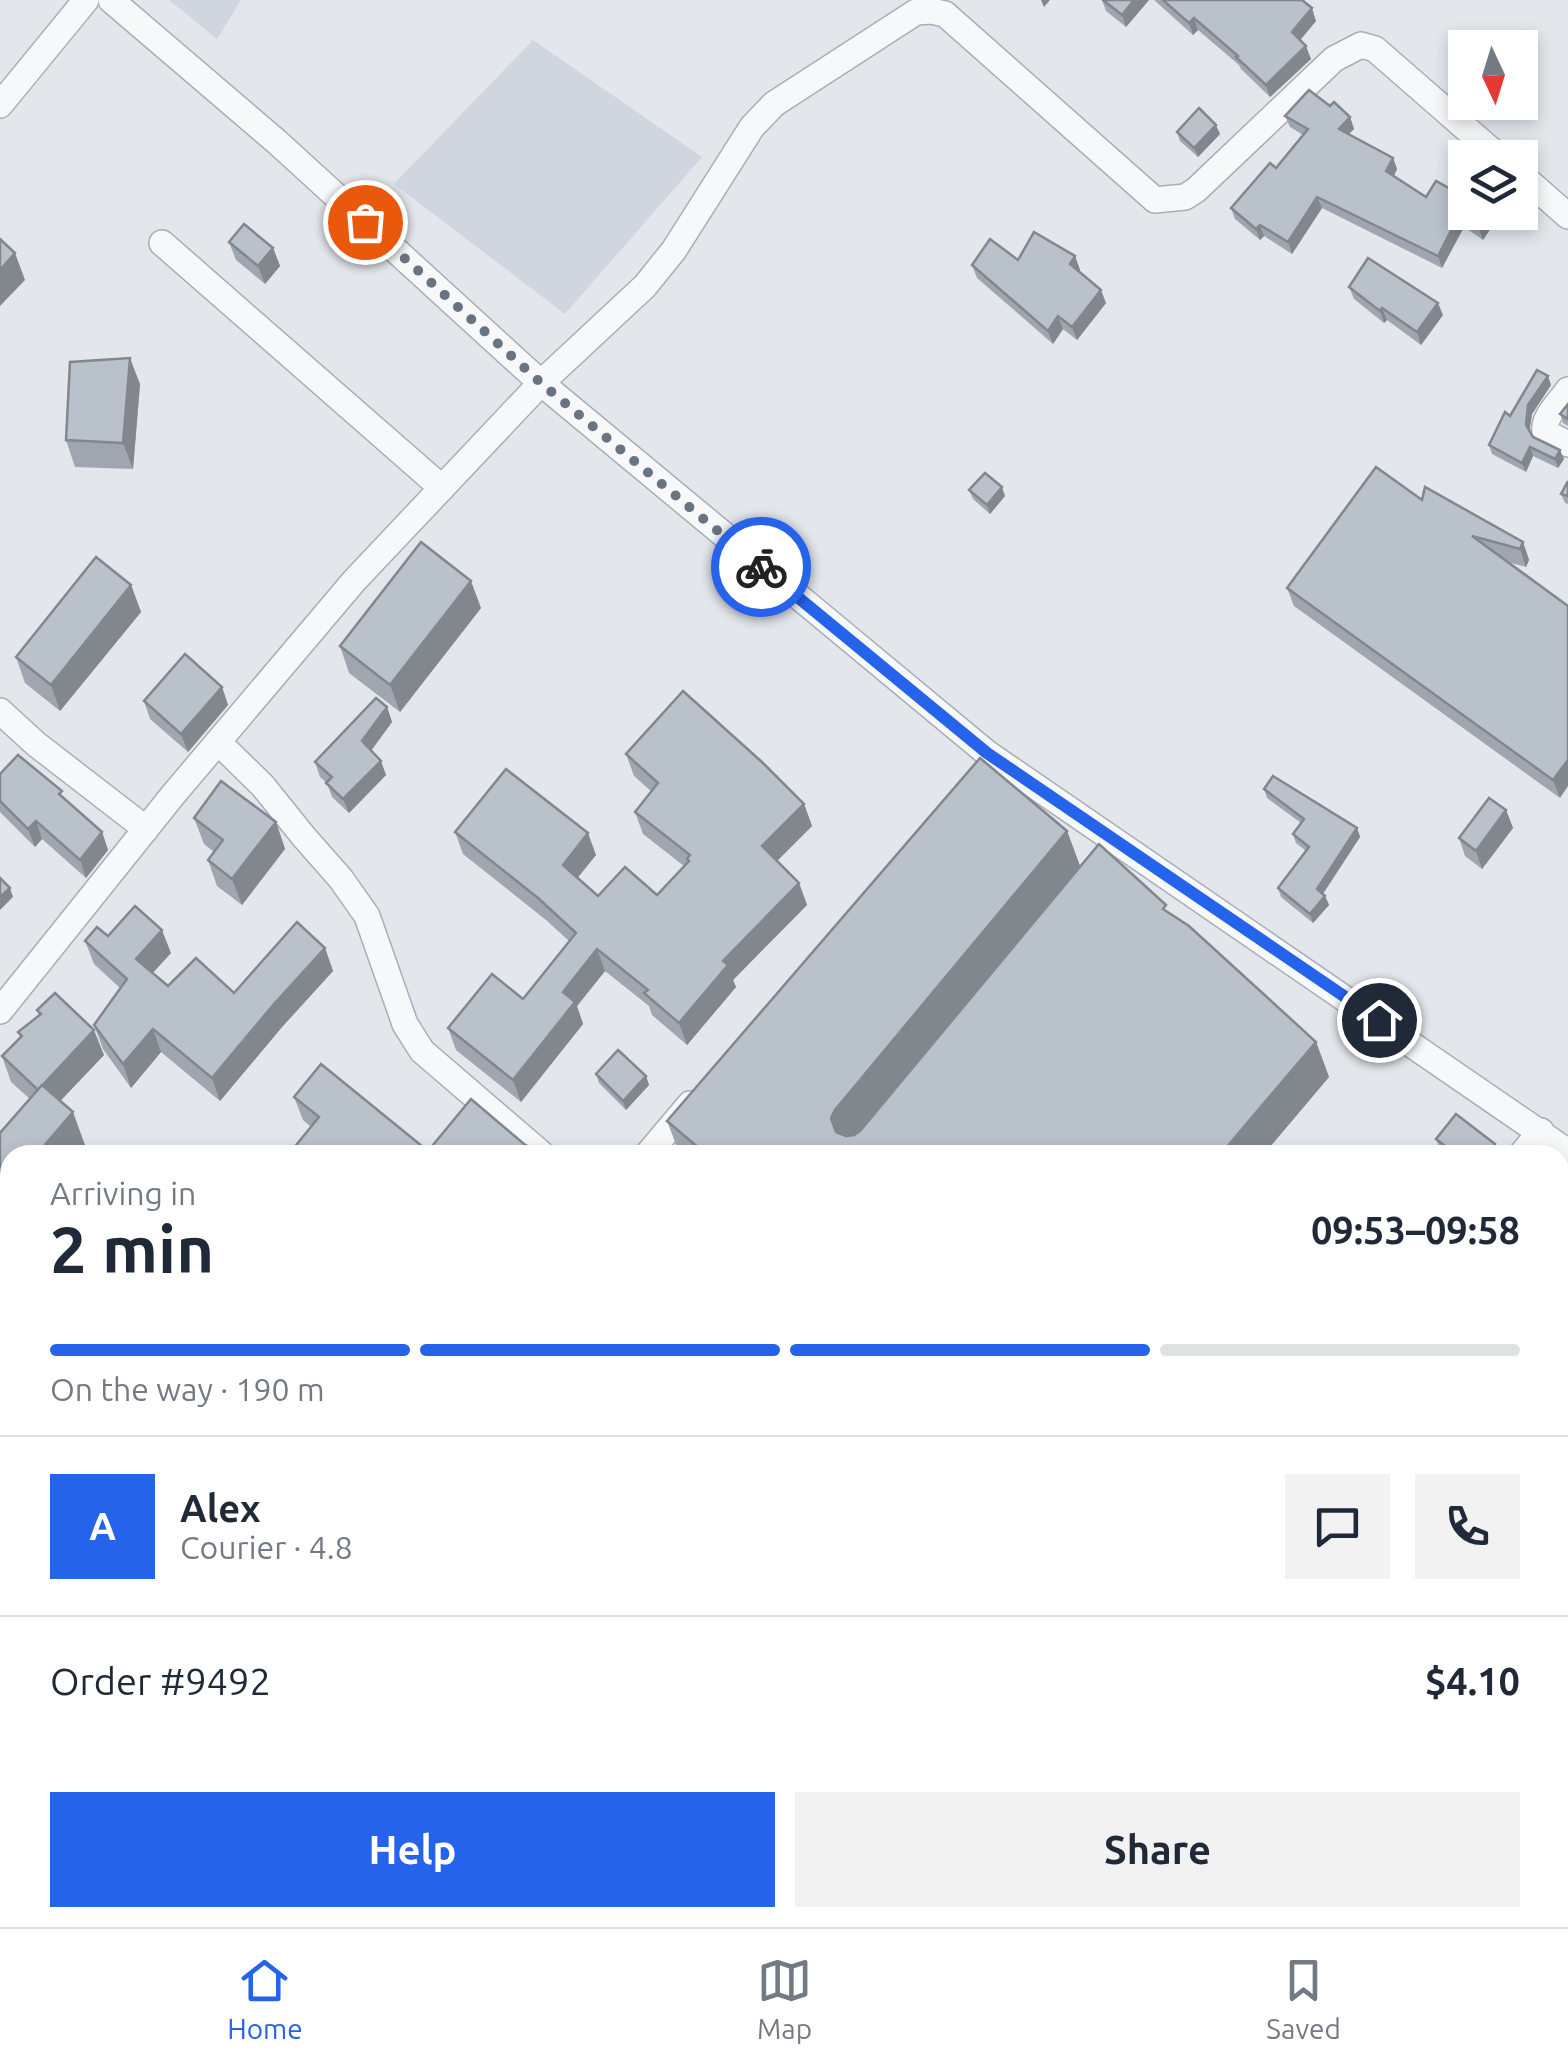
<!DOCTYPE html>
<meta charset="utf-8">
<style>
body{margin:0;font-family:Ubuntu,sans-serif;background:#f2f2f3;color:#1f2937;height:100vh;display:flex;flex-direction:column;font-size:38px;white-space:nowrap}
*{box-sizing:border-box;margin:0}
p{font-size:32px;color:#747a83}
.icon{flex:none;width:55px;height:55px;fill:none;stroke:currentColor;stroke-width:2;stroke-linecap:round;stroke-linejoin:round}
.map{position:relative;flex:1;overflow:hidden}
.sheet{position:absolute;left:0px;top:1145px;width:1570px;height:782px;display:flex;flex-direction:column;background:#fff;border-radius:30px 30px 0 0;box-shadow:0 5px 15px #0003}
.sheet>*{flex:none}
.needle{width:65px;rotate:176deg}
.buttons{position:absolute;left:1448px;top:30px;display:grid;gap:20px}
.buttons a{display:grid;place-items:center;width:90px;height:90px;border-radius:0px;background:#fff;box-shadow:0 5px 15px #0003;font-size:50px}
.pin{position:absolute;display:grid;place-items:center;width:85px;height:85px;color:#fff;margin:-42px;border:5px solid #fff;border-radius:50%;box-shadow:0 2px 10px #0007}
.courier{position:absolute;display:grid;place-items:center;width:100px;height:100px;margin:-50px;border:8px solid #2563eb;border-radius:50%;background:#fff;color:#222;box-shadow:0 2px 12px #0007}
.summary em{font-style:normal;font-weight:700}
.summary div{display:flex;flex-direction:column-reverse}
.summary{display:flex;align-items:center;justify-content:space-between;height:170px;padding:0 50px}
h1{font-size:65px;font-weight:700;line-height:75px}
.bar{display:grid;grid-template-columns:repeat(4,1fr);gap:15px 10px;align-content:center;height:120px;padding:0 50px}
.bar i{height:12px;border-radius:8px;background:#e0e1e3}
.bar .current{background:#2563eb}
.bar p{grid-column:span 4}
.line{display:flex;align-items:center;gap:25px;padding:0 50px;border-top:2px solid #e0e1e3}
.line div{flex:1}
.round{display:grid;place-items:center;flex:none;width:105px;height:105px;border-radius:0px;background:#f2f2f3}
.button{display:flex;gap:20px;margin-top:auto;padding:20px 50px}
.button a{flex:1;height:115px;border-radius:0px;background:#2563eb;color:#fff;font-size:40px;font-weight:700;line-height:115px;text-align:center}
.button a+a{background:#f2f2f3;color:#1f2937}
.tabs{display:flex;justify-content:space-around;align-items:center;height:140px;border-top:2px solid #e0e1e3;background:#fff;font-size:28px;color:#747a83}
.tabs a{display:grid;justify-items:center;gap:5px}
.tabs .current{color:#2563eb}
.map>svg:first-child{display:block}
</style>
<div class="map">
<svg width="1568" height="1927" viewBox="0 0 1568 1927">
<rect width="100%" height="100%" fill="#e3e7ec"/>
<!-- built -->
<g fill="#d0d6df">
<polygon points="169,0 241,0 217,39"/>
<polygon points="533,40 702,157 565,314 394,184"/>
</g>
<g fill="none" stroke-linecap="round" stroke-linejoin="round">
<!-- minor casing -->
<g stroke="#a7aeb7" stroke-width="28">
<g id="minor">
<polyline points="111,0 277,142 541,383 987,753 1568,1152"/>
<polyline points="0,105 86,0"/>
<polyline points="1520,174 1568,216"/>
<polyline points="162,243 442,488"/>
<path d="M1568,390c-8,12 -26,28 -23,42l23,12"/>
<polyline points="0,711 36,744 146,829"/>
<polyline points="218,742 263,786 304,837 341,879 367,916 405,1024 422,1051 543,1155"/>
<polyline points="0,1011 173,795 354,581 541,383 645,286 674,250 752,127 774,104 916,12 931,11 945,14 1155,200 1185,197 1196,190 1334,59 1361,45 1375,49 1500,158"/>
<polyline points="647,1155 690,1104"/>
<polyline points="1521,1155 1541,1131"/>
<polyline points="1560,1511 1568,1518"/>
<polyline points="1560,1584 1568,1574"/>
<polyline points="0,1908 10,1896"/>
<polyline points="323,1918 333,1927"/>
<polyline points="1517,1918 1529,1927"/>
<polyline points="209,1927 218,1918"/>
<polyline points="896,1927 904,1918"/>
<polyline points="1258,1927 1266,1918"/>
</g>
</g>
<!-- tertiary casing -->
<g stroke="#a7aeb7" stroke-width="32">
<g id="tertiary">
<polyline points="0,1401 10,1409"/>
<polyline points="614,1918 625,1927"/>
</g>
</g>
<!-- trunk casing -->
<g stroke="#8896a5" stroke-width="42">
<polyline id="trunk" points="1546,1927 1554,1918"/>
</g>
<!-- minor -->
<use href="#minor" stroke="#f6f8fa" stroke-width="25"/>
<!-- tertiary -->
<use href="#tertiary" stroke="#f6f8fa" stroke-width="30"/>
<!-- trunk -->
<use href="#trunk" stroke="#fff" stroke-width="40"/>
</g>
<!-- wall -->
<g fill="#9fa6af">
<polygon points="1102,0 1149,0 1126,27 1106,11"/>
<polygon points="1154,0 1302,0 1316,21 1300,40 1311,59 1270,97 1241,69 1239,65 1198,30 1193,35"/>
<polygon points="1330,106 1350,117 1354,129 1348,134 1393,158 1397,169 1394,176 1426,197 1495,222 1483,240 1464,227 1442,268 1322,208 1292,254 1264,236 1260,240 1235,219 1231,208 1276,168 1303,135 1290,127 1285,116"/>
<polygon points="1177,132 1220,134 1198,157 1180,141"/>
<polygon points="229,242 273,248 280,266 265,284 236,260"/>
<polygon points="1075,256 1080,270 1079,271 1106,303 1077,340 1063,329 1053,344 977,278 972,265"/>
<polygon points="1349,287 1443,315 1421,345 1387,320 1384,323 1354,299"/>
<polygon points="140,384 133,469 75,467 66,440"/>
<polygon points="1551,385 1532,414 1529,430 1533,437 1564,459 1558,468 1533,456 1526,472 1492,454 1489,445 1510,416"/>
<polygon points="1568,404 1568,426 1563,423 1560,414"/>
<polygon points="1568,481 1568,504 1565,503 1561,494"/>
<polygon points="969,490 1005,496 990,514 973,499"/>
<polygon points="1422,500 1523,542 1529,560 1526,567 1507,562 1560,798 1294,606 1287,588"/>
<polygon points="131,585 141,612 60,711 25,683 16,657"/>
<polygon points="481,608 400,712 349,673 340,646"/>
<polygon points="222,687 228,705 188,752 150,719 144,701"/>
<polygon points="387,707 392,722 371,751 386,775 349,813 332,797 327,783 320,777 315,762"/>
<polygon points="626,754 804,804 812,826 777,861 799,883 807,905 733,980 736,987 687,1045 652,1015 649,1006 605,971 577,1006 583,1024 521,1102 456,1050 448,1028 523,999 569,941 546,920 463,854 455,832 596,855 577,878 598,896 657,895 684,866 643,834 635,812 652,792 634,776"/>
<polygon points="0,774 66,800 102,832 108,850 86,878 42,839 35,847 0,812"/>
<polygon points="1264,789 1357,828 1360,837 1323,894 1325,896 1329,905 1313,923 1281,897 1278,888 1306,851 1296,843 1293,834 1301,823 1267,798"/>
<polygon points="1506,810 1513,828 1482,869 1465,856 1459,838"/>
<polygon points="194,818 276,822 285,849 242,905 217,886 208,860 214,852 204,844"/>
<polygon points="1067,831 1080,866 1169,913 1316,1042 1329,1077 1263,1155 680,1155 667,1121"/>
<polygon points="108,936 171,953 153,973 168,986 234,993 325,948 333,971 282,1027 220,1101 161,1052 131,1088 103,1049 94,1025 120,988 94,964 85,941"/>
<polygon points="37,1010 104,1055 60,1101 85,1145 10,1155 10,1343 0,1335 0,1133 30,1099 11,1082 2,1056 20,1038 18,1032 39,1015"/>
<polygon points="596,1074 646,1076 649,1085 626,1110 599,1083"/>
<polygon points="294,1097 428,1151 524,1144 547,1155 288,1155 311,1127 303,1120"/>
<polygon points="1436,1139 1495,1144 1499,1155 1442,1155"/>
<polygon points="0,1443 10,1451 10,1612 0,1604"/>
<polygon points="707,1918 854,1918 857,1926 856,1927 711,1927"/>
<polygon points="1358,1918 1427,1918 1419,1927 1364,1927 1360,1924"/>
</g>
<!-- shaded-wall -->
<g fill="#82878e">
<polygon points="1041,0 1050,0 1044,7"/>
<polygon points="1134,0 1149,0 1126,27 1122,15"/>
<polygon points="1312,8 1316,21 1297,44 1292,32"/>
<polygon points="1194,18 1198,30 1193,35 1189,23"/>
<polygon points="1306,46 1311,59 1270,97 1266,85"/>
<polygon points="1350,117 1354,129 1343,140 1339,129"/>
<polygon points="1216,125 1220,134 1198,157 1194,148"/>
<polygon points="1393,158 1397,169 1390,183 1386,171"/>
<polygon points="1523,192 1526,201 1520,209 1520,196"/>
<polygon points="1317,197 1322,208 1292,254 1288,242"/>
<polygon points="1490,212 1492,212 1495,222 1483,240 1479,229"/>
<polygon points="1459,215 1464,227 1442,268 1438,256"/>
<polygon points="1260,225 1264,236 1260,240 1256,229"/>
<polygon points="273,248 280,266 265,284 258,266"/>
<polygon points="15,253 25,280 0,306 0,270"/>
<polygon points="1075,256 1080,270 1075,278 1070,264"/>
<polygon points="1101,290 1106,303 1077,340 1072,327"/>
<polygon points="1438,303 1443,315 1421,345 1417,332"/>
<polygon points="1382,308 1387,320 1384,323 1380,311"/>
<polygon points="1058,316 1063,329 1053,344 1048,331"/>
<polygon points="130,358 140,384 133,469 123,443"/>
<polygon points="1548,376 1551,385 1532,414 1529,434 1526,425 1528,405"/>
<polygon points="1530,447 1533,456 1526,472 1522,463"/>
<polygon points="1560,450 1564,459 1558,468 1555,459"/>
<polygon points="1002,487 1005,496 990,514 987,505"/>
<polygon points="1523,542 1529,560 1526,567 1520,549"/>
<polygon points="471,581 481,608 400,712 390,685"/>
<polygon points="131,585 141,612 60,711 51,685"/>
<polygon points="222,687 228,705 188,752 181,734"/>
<polygon points="387,707 392,722 367,756 362,741"/>
<polygon points="1568,760 1568,786 1560,798 1553,780"/>
<polygon points="381,761 386,775 349,813 343,799"/>
<polygon points="804,804 812,826 770,868 762,846"/>
<polygon points="1506,810 1513,828 1482,869 1476,851"/>
<polygon points="36,821 42,839 35,847 28,829"/>
<polygon points="276,822 285,849 242,905 232,879"/>
<polygon points="1357,828 1360,837 1320,898 1317,889"/>
<polygon points="1067,831 1080,866 844,1153 831,1118 835,1110"/>
<polygon points="102,832 108,850 86,878 80,860"/>
<polygon points="588,833 596,855 571,886 563,865"/>
<polygon points="799,883 807,905 733,980 736,987 687,1045 679,1023 723,961"/>
<polygon points="10,888 13,897 0,910 0,897"/>
<polygon points="1325,896 1329,905 1313,923 1310,914"/>
<polygon points="162,930 171,953 144,982 136,959"/>
<polygon points="325,948 333,971 282,1027 220,1101 212,1078 274,1004"/>
<polygon points="597,949 605,971 577,1006 583,1024 521,1102 513,1080 563,992"/>
<polygon points="153,1029 161,1052 131,1088 123,1064"/>
<polygon points="94,1030 104,1055 47,1115 38,1090"/>
<polygon points="1316,1042 1329,1077 1263,1155 1220,1155"/>
<polygon points="646,1076 649,1085 626,1110 623,1101"/>
<polygon points="73,1112 85,1145 77,1155 36,1155"/>
<polygon points="1495,1144 1499,1155 1487,1155"/>
<polygon points="10,1571 10,1609 0,1582"/>
<polygon points="178,1918 186,1918 189,1927 171,1927"/>
<polygon points="846,1918 854,1918 857,1926 856,1927 837,1927"/>
<polygon points="1406,1918 1427,1918 1419,1927 1398,1927"/>
</g>
<!-- building -->
<g fill="#b9c1cb" stroke="#82878e" stroke-width="2.5">
<polygon points="1103,0 1134,0 1122,15"/>
<polygon points="1163,0 1302,0 1312,8 1292,32 1306,46 1266,85 1236,57 1238,56 1194,18 1189,23"/>
<polygon points="1309,90 1330,106 1334,102 1350,117 1339,129 1393,158 1386,171 1426,197 1436,181 1465,197 1465,212 1490,212 1479,229 1459,215 1438,256 1317,197 1288,242 1260,225 1256,229 1231,208 1270,163 1276,168 1308,129 1285,116"/>
<polygon points="1199,108 1216,125 1194,148 1177,132"/>
<polygon points="244,224 273,248 258,266 229,242"/>
<polygon points="1034,232 1075,256 1070,264 1101,290 1072,327 1058,316 1048,331 972,265 990,239 1018,260"/>
<polygon points="0,239 15,253 0,270"/>
<polygon points="1368,258 1438,303 1417,332 1382,308 1380,311 1349,287"/>
<polygon points="130,358 123,443 66,440 70,362"/>
<polygon points="1537,370 1548,376 1528,405 1526,425 1533,437 1560,450 1555,459 1530,447 1522,463 1489,445 1505,412 1510,416"/>
<polygon points="1568,404 1568,419 1560,414"/>
<polygon points="1376,467 1422,500 1425,487 1523,542 1520,549 1472,536 1568,606 1568,760 1553,780 1287,588"/>
<polygon points="985,473 1002,487 987,505 969,490"/>
<polygon points="1568,481 1568,496 1561,494"/>
<polygon points="421,542 471,581 390,685 340,646"/>
<polygon points="96,557 131,585 51,685 16,657"/>
<polygon points="185,654 222,687 181,734 144,701"/>
<polygon points="683,691 763,763 804,804 762,846 799,883 723,961 728,965 679,1023 644,993 648,990 597,949 563,992 575,1002 513,1080 448,1028 492,974 523,999 576,933 538,898 455,832 506,769 588,833 563,865 598,896 625,867 657,895 689,861 687,859 690,855 635,812 658,783 626,754"/>
<polygon points="376,698 387,707 362,741 381,761 343,799 326,783 332,777 315,762"/>
<polygon points="18,755 62,791 59,794 102,832 80,860 36,821 28,829 0,801 0,774"/>
<polygon points="980,758 1067,831 835,1110 831,1118 836,1132 846,1136 854,1135 860,1131 1099,844 1166,905 1163,909 1189,926 1316,1042 1220,1155 707,1155 667,1121"/>
<polygon points="1273,776 1357,828 1317,889 1325,896 1310,914 1278,888 1309,847 1293,834 1304,819 1264,789"/>
<polygon points="221,781 276,822 232,879 208,860 223,840 194,818"/>
<polygon points="1489,798 1506,810 1476,851 1459,838"/>
<polygon points="0,878 10,888 0,897"/>
<polygon points="135,906 162,930 136,959 168,986 196,958 234,993 297,922 325,948 274,1004 212,1078 153,1029 123,1064 94,1025 127,979 85,941 97,927 108,936"/>
<polygon points="55,993 94,1030 38,1090 2,1056 22,1036 18,1032 41,1014 37,1010"/>
<polygon points="618,1050 646,1076 623,1101 596,1074"/>
<polygon points="321,1064 428,1151 471,1099 524,1144 531,1148 538,1148 547,1155 288,1155 319,1117 294,1097"/>
<polygon points="42,1085 73,1112 36,1155 10,1155 10,1319 0,1311 0,1133"/>
<polygon points="1456,1114 1495,1144 1487,1155 1457,1155 1436,1139"/>
<polygon points="0,1443 10,1451 10,1571 0,1582"/>
<polygon points="118,1918 178,1918 171,1927 110,1927"/>
<polygon points="241,1918 257,1918 268,1927 233,1927"/>
<polygon points="418,1918 443,1918 454,1927 410,1927"/>
<polygon points="710,1918 846,1918 837,1927 722,1927"/>
<polygon points="1368,1918 1406,1918 1398,1927 1379,1927"/>
</g>
<g fill="none" stroke-linecap="round" stroke-linejoin="round">
<!-- done -->
<polyline stroke="#697481" stroke-width="10" stroke-dasharray="0 18" points="365,222 541,383 761,567"/>
<!-- route -->
<polyline stroke="#2563eb" stroke-width="12" points="761,567 987,753 1379,1020"/>
</g>
</svg>
<div class="buttons">
<a><svg class="needle" viewBox="-14 -14 28 28"><path d="M0-13l5 13h-10z" fill="#e53935"/><path d="M0 13l5-13h-10z" fill="#747a83"/></svg></a>
<a><svg class="icon" aria-label="layers" viewBox="0 0 24 24"><path d="M12 4l9 5-9 5-9-5zM3 14l9 5 9-5"/></svg></a>
</div>
<div class="pin" style="left:365px;top:222px;background:#ea580c"><svg class="icon" aria-label="bag" viewBox="0 0 24 24"><path d="M5 8h14l-1 12H6zM9 8a3 3 0 0 1 6 0"/></svg></div>
<div class="pin" style="left:1379px;top:1020px;background:#1f2937"><svg class="icon" aria-label="home" viewBox="0 0 24 24"><path d="M3 11l9-7 9 7M6 9v11h12V9"/></svg></div>
<div class="courier" style="left:761px;top:567px"><svg class="icon" aria-label="bike" viewBox="0 0 24 24"><circle cx="6" cy="16" r="4"/><circle cx="18" cy="16" r="4"/><path d="M6 16l4-8h5l3 8M10 8l3 8H6M13 5h3"/></svg></div>
<section class="sheet">
<div class="summary"><div><h1>2 min</h1><p>Arriving in</p></div><em>09:53–09:58</em></div>
<div class="bar"><i class="current"></i><i class="current"></i><i class="current"></i><i></i><p>On the way · 190 m</p></div>
<div class="line" style="height:180px"><b class="round" style="background:#2563eb;color:#fff">A</b><div><b>Alex</b><p>Courier · 4.8</p></div><a class="round"><svg class="icon" aria-label="chat" viewBox="0 0 24 24"><path d="M4 5h16v11H9l-5 4z"/></svg></a><a class="round"><svg class="icon" aria-label="phone" viewBox="0 0 24 24"><path d="M5 4h4l2 5-3 2q2 4 5 5l2-3 5 2v4C11 20 4 13 5 4z"/></svg></a></div>
<div class="line" style="height:130px"><div>Order #9492</div><b>$4.10</b></div>
<div class="button"><a>Help</a><a>Share</a></div>
</section>
</div>
<nav class="tabs">
<a class="current"><svg class="icon" aria-label="home" viewBox="0 0 24 24"><path d="M3 11l9-7 9 7M6 9v11h12V9"/></svg>Home</a>
<a><svg class="icon" aria-label="map" viewBox="0 0 24 24"><path d="M3 6l6-2 6 2 6-2v14l-6 2-6-2-6 2zM9 4v14M15 6v14"/></svg>Map</a>
<a><svg class="icon" aria-label="saved" viewBox="0 0 24 24"><path d="M7 4h10v16l-5-4-5 4z"/></svg>Saved</a>
</nav>
